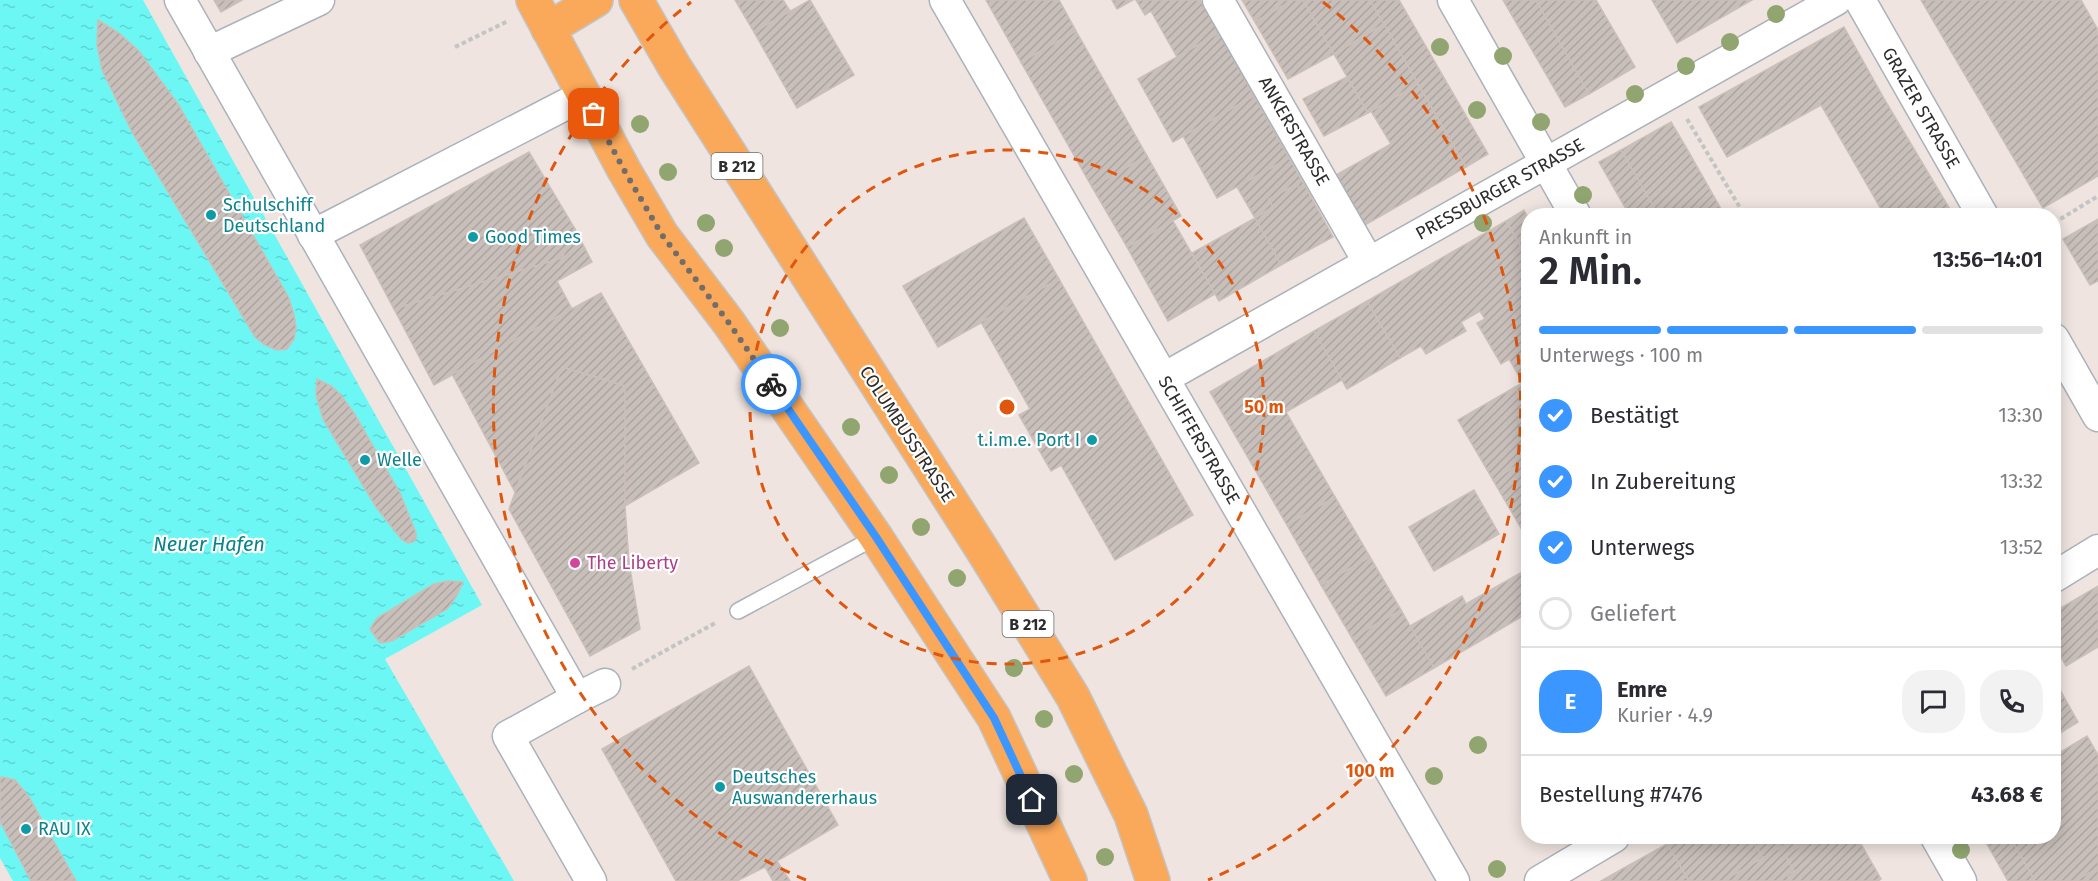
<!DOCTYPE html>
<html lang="de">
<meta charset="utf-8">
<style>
body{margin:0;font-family:"Fira Sans",sans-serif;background:#f2f2f3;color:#2b2b33;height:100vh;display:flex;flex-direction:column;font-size:22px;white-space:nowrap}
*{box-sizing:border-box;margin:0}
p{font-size:20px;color:#7c7c81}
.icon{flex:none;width:33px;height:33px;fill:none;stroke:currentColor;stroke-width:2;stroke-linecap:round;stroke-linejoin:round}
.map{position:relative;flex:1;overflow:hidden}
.sheet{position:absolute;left:1521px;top:208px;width:540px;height:636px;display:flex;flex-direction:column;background:#fff;border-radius:24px;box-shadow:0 3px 15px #0003}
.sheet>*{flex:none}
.pin{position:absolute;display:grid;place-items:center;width:51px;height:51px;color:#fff;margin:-26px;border-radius:12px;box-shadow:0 3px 9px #0006}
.courier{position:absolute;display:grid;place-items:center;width:60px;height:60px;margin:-30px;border:4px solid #3c96ff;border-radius:50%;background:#fff;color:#222;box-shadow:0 2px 8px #0007}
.summary em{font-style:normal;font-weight:600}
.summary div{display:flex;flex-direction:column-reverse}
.summary{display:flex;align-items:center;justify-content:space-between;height:102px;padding:0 18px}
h1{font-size:39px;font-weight:600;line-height:45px}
.bar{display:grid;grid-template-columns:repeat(4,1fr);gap:9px 6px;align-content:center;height:72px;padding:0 18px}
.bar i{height:8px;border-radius:4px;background:#e1e1e2}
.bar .current{background:#3c96ff}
.bar p{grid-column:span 4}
.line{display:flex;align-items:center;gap:15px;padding:0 18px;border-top:2px solid #e1e1e2}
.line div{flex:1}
.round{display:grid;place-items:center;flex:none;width:63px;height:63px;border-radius:24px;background:#f2f2f3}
ol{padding:0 18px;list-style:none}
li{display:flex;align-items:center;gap:18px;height:66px}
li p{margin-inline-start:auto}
li .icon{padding:6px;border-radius:50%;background:#3c96ff;color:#fff;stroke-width:4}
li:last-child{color:#7c7c81}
li i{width:33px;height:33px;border:3px solid #e1e1e2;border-radius:50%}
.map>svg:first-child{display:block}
</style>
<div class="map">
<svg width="2098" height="881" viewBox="0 0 2098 881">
<defs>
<pattern id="water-ripples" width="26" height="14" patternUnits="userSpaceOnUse" patternTransform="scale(1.5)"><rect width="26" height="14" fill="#6cf7f5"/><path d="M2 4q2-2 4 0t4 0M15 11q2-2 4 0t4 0" fill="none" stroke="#5ed4d2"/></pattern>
<pattern id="building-hatch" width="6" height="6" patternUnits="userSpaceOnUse" patternTransform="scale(1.5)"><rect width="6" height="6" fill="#c8bfba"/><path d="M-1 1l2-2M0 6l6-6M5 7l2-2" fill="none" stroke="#aca4a0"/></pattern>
</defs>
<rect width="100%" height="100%" fill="#efe4df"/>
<!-- water -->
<polygon fill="url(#water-ripples)" points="0,0 143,0 482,605 385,659 514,881 13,881 0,858"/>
<!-- building -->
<g fill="url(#building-hatch)" stroke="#cbbfb8" stroke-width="1.5">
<polygon points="214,0 242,0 221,12"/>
<polygon points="735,0 783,0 790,11 754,32"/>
<polygon points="810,0 854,75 797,108 754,32"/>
<polygon points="986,0 1059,0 1076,31 1021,62"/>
<polygon points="1112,0 1133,0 1117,9"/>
<polygon points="1136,0 1200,0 1219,33 1177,57 1151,11 1145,15"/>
<polygon points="1242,0 1293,0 1255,22"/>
<polygon points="1293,0 1303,0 1334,54 1288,79 1255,22"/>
<polygon points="1303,0 1370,0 1384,24 1334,54"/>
<polygon points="1370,0 1399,0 1488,154 1466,167"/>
<polygon points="1503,0 1536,0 1589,94 1565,107"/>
<polygon points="1536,0 1596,0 1635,67 1589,94"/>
<polygon points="1652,0 1752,0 1677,43"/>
<polygon points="1921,0 2081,0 2098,30 2098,176 2043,208"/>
<polygon points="98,20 119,33 138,50 178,104 289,298 294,315 296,327 294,339 287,349 277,350 265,345 255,337 132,132 102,70 97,45"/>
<polygon points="1384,24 1418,84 1368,113 1334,54"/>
<polygon points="1844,27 1886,102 1954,216 1885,216 1821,105 1727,157 1699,107"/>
<polygon points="1076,31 1147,156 1092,187 1021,62"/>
<polygon points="1219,33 1254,96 1173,142 1138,79"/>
<polygon points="1347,77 1368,113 1324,136 1303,99"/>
<polygon points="1418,84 1466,167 1365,225 1336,175 1391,144 1371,111"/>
<polygon points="1254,96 1289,158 1217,198 1183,136"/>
<polygon points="1671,122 1687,149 1725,216 1659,216 1621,150"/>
<polygon points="1621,150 1659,216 1630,216 1599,162"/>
<polygon points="529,152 575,229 562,258 394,309 360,245"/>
<polygon points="1147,156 1181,216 1127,247 1092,187"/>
<polygon points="1289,158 1305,186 1300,190 1297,184 1269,199 1273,207 1255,218 1237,187"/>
<polygon points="1297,184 1300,190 1305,186 1333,237 1281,265 1255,218 1273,207 1269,199"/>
<polygon points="1524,210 1528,218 1528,259 1506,221"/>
<polygon points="1024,218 1059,279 938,347 903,286"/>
<polygon points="1255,218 1281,265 1219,301 1192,253"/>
<polygon points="2098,219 2098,281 2090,285 2063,239"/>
<polygon points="1173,221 1215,294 1168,321 1127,247"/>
<polygon points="1506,221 1528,259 1528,380 1523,383 1509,359 1501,364 1477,323 1485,319 1480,311 1461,322 1466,331 1426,354 1421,346 1400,358 1367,301"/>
<polygon points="575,229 592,262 557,281 572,309 434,385 394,309 562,258"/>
<polygon points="1059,279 1193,515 1115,560 1061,465 1051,471 1019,415 1030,409 981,322"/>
<polygon points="601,293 699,463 625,506 625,386 562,367 515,492 452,374"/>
<polygon points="1367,301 1400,358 1347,389 1314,331"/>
<polygon points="1314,331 1342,380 1286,412 1335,497 1287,525 1210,392"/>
<polygon points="562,367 625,386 625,506 629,562 640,629 590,656 509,509"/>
<polygon points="317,379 331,386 340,394 354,413 400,493 416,533 416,538 413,542 408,543 402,540 376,507 323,419 316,395"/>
<polygon points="1528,380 1528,411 1515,387"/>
<polygon points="1515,387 1528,411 1528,459 1493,480 1458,420"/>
<polygon points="1528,459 1528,533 1525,535 1493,480"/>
<polygon points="1474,490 1499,534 1434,571 1409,527"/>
<polygon points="1335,497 1370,557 1321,585 1287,525"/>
<polygon points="1370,557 1401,610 1352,638 1321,585"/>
<polygon points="1522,572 1528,583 1528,613 1434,668 1410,626 1462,596 1466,604"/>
<polygon points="448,581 463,582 456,597 447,609 392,641 380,643 370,629 377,618 434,584"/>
<polygon points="2098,586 2098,647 2066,666 2054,645 2054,612"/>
<polygon points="1401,610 1434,668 1386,696 1352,638"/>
<polygon points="749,666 838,825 777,861 790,881 773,881 765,867 737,881 676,881 602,749"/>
<polygon points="2059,688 2078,722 2054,737 2054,691"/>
<polygon points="2087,736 2098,755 2098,868 2075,881 2035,881 2010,837 2054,837 2054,756"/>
<polygon points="2,777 15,780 29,797 76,881 31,881 0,821 0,778"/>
<polygon points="1679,837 1751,837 1763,858 1723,881 1689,881 1667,844"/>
<polygon points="1751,837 1816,837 1796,848 1792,841 1763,858"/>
<polygon points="1816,837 1857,837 1881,879 1878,881 1791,881 1787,875 1794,871 1785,855"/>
<polygon points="1983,837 2010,837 2035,881 2008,881"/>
<polygon points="1792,841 1796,848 1785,855 1794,871 1787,875 1791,881 1723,881"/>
<polygon points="1667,844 1689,881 1601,881 1624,868"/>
<polygon points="2098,868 2098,881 2075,881"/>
</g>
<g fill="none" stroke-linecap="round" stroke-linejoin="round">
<!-- lane casing -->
<g stroke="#acb2ba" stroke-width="18">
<polyline id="lane" points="738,611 876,537"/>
</g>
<!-- street casing -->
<g stroke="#acb2ba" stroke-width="33">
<g id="street">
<polyline points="180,0 577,698 508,736 591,881"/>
<polyline points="945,0 1454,881"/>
<polyline points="1218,0 1369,263"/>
<polyline points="1453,0 1576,216"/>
<polyline points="1860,0 1983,216"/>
<polyline points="209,52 319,0"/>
<polyline points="313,235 584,95"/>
<polyline points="2054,339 2098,416"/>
<polyline points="1164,378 1836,0"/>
<polyline points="2054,577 2098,550"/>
<polyline points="577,698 605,684"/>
<polyline points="1936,837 1961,881"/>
<polyline points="1540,881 1614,837"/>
</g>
</g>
<!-- primary casing -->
<g stroke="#c4c4c4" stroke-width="36">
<g id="primary">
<polyline points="533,0 624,170 662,235 729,323 876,537 994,718 1070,881"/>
<polyline points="636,0 674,66 983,551 1073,697 1131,815 1153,881"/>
<polyline points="548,29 596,0"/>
</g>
</g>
<!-- path -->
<g stroke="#c4c4c4" stroke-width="4" stroke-dasharray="4.5 3" stroke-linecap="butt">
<polyline points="455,47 508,21"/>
<polyline points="1687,119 1745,216"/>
<polyline points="2054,223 2098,196"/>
<polyline points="632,669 717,622"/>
</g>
<!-- lane -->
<use href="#lane" stroke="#fff" stroke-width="15"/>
<!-- street -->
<use href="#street" stroke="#fff" stroke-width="30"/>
<!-- primary -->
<use href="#primary" stroke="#faa859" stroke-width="33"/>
</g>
<!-- trees -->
<g fill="#90a570">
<circle cx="1776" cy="14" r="9"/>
<circle cx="1730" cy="42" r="9"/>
<circle cx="1440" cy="47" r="9"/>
<circle cx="1503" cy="56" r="9"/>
<circle cx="1686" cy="66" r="9"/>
<circle cx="1635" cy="94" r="9"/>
<circle cx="1477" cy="110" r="9"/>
<circle cx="1541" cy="122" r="9"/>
<circle cx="640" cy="124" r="9"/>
<circle cx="668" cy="172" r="9"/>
<circle cx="1583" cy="195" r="9"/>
<circle cx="706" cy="223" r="9"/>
<circle cx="1483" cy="223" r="9"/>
<circle cx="724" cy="248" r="9"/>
<circle cx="780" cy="328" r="9"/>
<circle cx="851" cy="427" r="9"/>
<circle cx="889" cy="475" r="9"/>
<circle cx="921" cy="527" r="9"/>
<circle cx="957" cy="578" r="9"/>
<circle cx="1014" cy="668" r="9"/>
<circle cx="1044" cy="719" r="9"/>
<circle cx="1478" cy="745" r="9"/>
<circle cx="1074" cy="774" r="9"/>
<circle cx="1434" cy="776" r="9"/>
<circle cx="1961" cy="850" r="9"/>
<circle cx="1105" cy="857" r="9"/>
<circle cx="1497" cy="869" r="9"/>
</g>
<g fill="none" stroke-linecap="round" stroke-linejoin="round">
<!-- done -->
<polyline stroke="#716d6b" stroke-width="6" stroke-dasharray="0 10.8" points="594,114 624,170 662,235 729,323 771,384"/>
<!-- route -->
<polyline stroke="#3c96ff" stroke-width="8" points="771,384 876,537 994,718 1032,800"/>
</g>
<!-- distance rings -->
<g fill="none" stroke="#df570e" stroke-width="3" stroke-dasharray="10 8">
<circle cx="1007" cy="407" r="257"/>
<path d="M806 880A514 514 0 0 1 691 2M1323 2A514 514 0 0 1 1208 880"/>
</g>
<!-- markers -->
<g fill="#0f9aa8" stroke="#fff" stroke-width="2">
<circle cx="211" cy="215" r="6"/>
<circle cx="473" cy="237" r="6"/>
<circle cx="1092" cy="440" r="6"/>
<circle cx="365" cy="460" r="6"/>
<circle cx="720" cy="787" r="6"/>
<circle cx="26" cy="829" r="6"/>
</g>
<circle fill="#d1479c" stroke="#fff" stroke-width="2" cx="575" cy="563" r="6"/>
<g text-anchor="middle" stroke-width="4.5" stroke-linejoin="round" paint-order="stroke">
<!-- shield labels -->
<g fill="#fff" stroke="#6c6c6c" stroke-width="1.5">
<rect x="711.5" y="153" width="51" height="26" rx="4.5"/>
<rect x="1002.5" y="611" width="51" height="26" rx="4.5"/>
</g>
<g font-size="16" font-weight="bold" fill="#2d2d2d">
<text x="737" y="172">B 212</text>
<text x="1028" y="630">B 212</text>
</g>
<!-- street labels -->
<g font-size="18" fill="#2d2d2d" stroke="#fff">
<text transform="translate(1921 108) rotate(60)" y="6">GRAZER STRASSE</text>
<text transform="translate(1294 131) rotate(60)" y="6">ANKERSTRASSE</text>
<text transform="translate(1500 189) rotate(-29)" y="6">PRESSBURGER STRASSE</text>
<text transform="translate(907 434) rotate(57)" y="6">COLUMBUSSTRASSE</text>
<text transform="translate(1199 440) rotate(60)" y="6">SCHIFFERSTRASSE</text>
</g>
<!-- culture labels -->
<g font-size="18" fill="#0d838f" stroke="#fff" text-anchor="start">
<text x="223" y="211">Schulschiff<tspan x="223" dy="21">Deutschland</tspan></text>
<text x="485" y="243">Good Times</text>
<text x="1080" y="446" text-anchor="end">t.i.m.e. Port I</text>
<text x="377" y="466">Welle</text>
<text x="732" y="783">Deutsches<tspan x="732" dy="21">Auswandererhaus</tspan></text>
<text x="38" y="835">RAU IX</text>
</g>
<!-- hotel labels -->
<g font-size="18" fill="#b23c85" stroke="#fff" text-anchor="start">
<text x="587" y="569">The Liberty</text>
</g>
<!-- water labels -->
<g font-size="20" font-style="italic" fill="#07838b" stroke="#fff">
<text x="209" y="551">Neuer Hafen</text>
</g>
</g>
<circle cx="1007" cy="407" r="9" fill="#df570e" stroke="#fff" stroke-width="3"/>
<g font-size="18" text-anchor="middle" font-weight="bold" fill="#df570e" stroke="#fff" stroke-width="4.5" stroke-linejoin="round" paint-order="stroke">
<text x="1264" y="413">50 m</text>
<text x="1370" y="777">100 m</text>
</g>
</svg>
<div class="pin" style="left:594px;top:114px;background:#ea580c"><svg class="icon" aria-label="bag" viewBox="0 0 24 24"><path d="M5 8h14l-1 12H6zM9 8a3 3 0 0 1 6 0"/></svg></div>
<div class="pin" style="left:1032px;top:800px;background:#1f2937"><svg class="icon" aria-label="home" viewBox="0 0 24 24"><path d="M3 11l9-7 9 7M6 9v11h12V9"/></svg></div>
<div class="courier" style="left:771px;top:384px"><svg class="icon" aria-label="bike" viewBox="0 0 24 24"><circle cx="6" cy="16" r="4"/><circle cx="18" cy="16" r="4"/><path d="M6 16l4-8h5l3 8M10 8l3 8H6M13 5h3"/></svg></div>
<section class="sheet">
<div class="summary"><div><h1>2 Min.</h1><p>Ankunft in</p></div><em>13:56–14:01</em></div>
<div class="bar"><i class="current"></i><i class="current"></i><i class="current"></i><i></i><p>Unterwegs · 100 m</p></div>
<ol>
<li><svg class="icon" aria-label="check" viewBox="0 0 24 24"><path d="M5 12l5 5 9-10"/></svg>Bestätigt<p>13:30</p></li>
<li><svg class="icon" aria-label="check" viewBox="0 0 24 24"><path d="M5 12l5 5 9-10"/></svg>In Zubereitung<p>13:32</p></li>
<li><svg class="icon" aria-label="check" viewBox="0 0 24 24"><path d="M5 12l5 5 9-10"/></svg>Unterwegs<p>13:52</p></li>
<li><i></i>Geliefert</li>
</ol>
<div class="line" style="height:108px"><b class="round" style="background:#3c96ff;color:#fff">E</b><div><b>Emre</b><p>Kurier · 4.9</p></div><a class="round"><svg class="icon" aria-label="chat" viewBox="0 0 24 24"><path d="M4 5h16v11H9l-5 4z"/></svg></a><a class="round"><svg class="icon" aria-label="phone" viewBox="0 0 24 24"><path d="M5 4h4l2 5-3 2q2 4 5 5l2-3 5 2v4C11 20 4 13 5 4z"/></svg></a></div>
<div class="line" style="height:78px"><div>Bestellung #7476</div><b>43.68 €</b></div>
</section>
</div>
